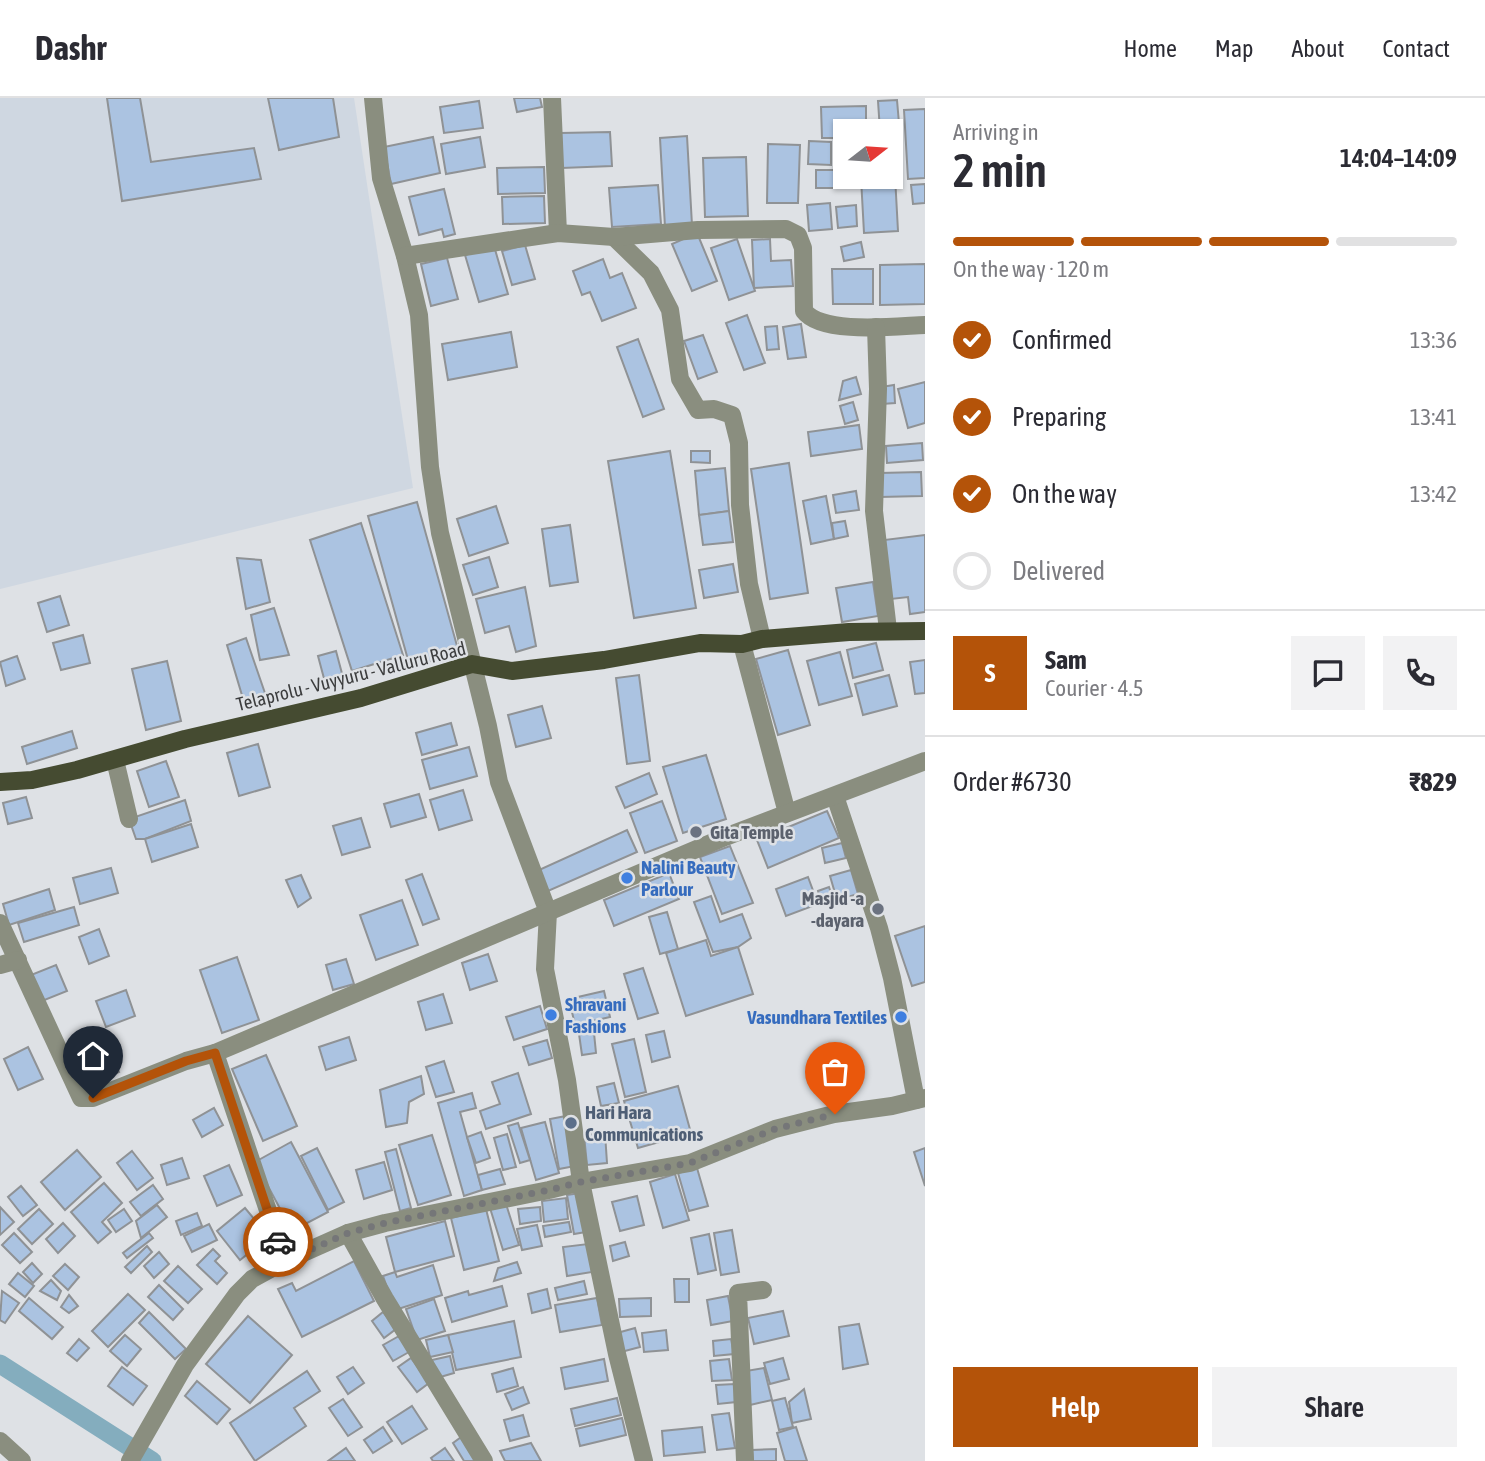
<!DOCTYPE html>
<meta charset="utf-8">
<style>
body{margin:0;font-family:"Asap Condensed",sans-serif;background:#f2f2f3;color:#2b2b33;height:100vh;display:flex;flex-direction:column;font-size:26px;white-space:nowrap}
*{box-sizing:border-box;margin:0}
p{font-size:23px;color:#7c7c81}
.icon{flex:none;width:38px;height:38px;fill:none;stroke:currentColor;stroke-width:2;stroke-linecap:round;stroke-linejoin:round}
.map{position:relative;flex:1;overflow:hidden}
.sheet{display:flex;flex-direction:column;background:#fff;width:560px}
.sheet>*{flex:none}
.needle{width:46px;rotate:73deg}
.buttons{position:absolute;left:833px;top:21px;display:grid;gap:14px}
.buttons a{display:grid;place-items:center;width:70px;height:70px;border-radius:0px;background:#fff;box-shadow:0 2px 5px #0004;font-size:35px}
.pin{position:absolute;display:grid;place-items:center;width:60px;height:60px;color:#fff;margin:-72px -30px;border-radius:50% 50% 50% 0;rotate:-45deg;box-shadow:0 0 7px #0007}
.pin .icon{rotate:45deg}
.courier{position:absolute;display:grid;place-items:center;width:70px;height:70px;margin:-35px;border:5px solid #b45309;border-radius:50%;background:#fff;color:#222;box-shadow:0 2px 9px #0007}
.summary em{font-style:normal;font-weight:600}
.summary div{display:flex;flex-direction:column-reverse}
.summary{display:flex;align-items:center;justify-content:space-between;height:119px;padding:0 28px}
h1{font-size:46px;font-weight:600;line-height:52px}
.bar{display:grid;grid-template-columns:repeat(4,1fr);gap:10px 7px;align-content:center;height:84px;padding:0 28px}
.bar i{height:9px;border-radius:5px;background:#e1e1e2}
.bar .active{background:#b45309}
.bar p{grid-column:span 4}
.line{display:flex;align-items:center;gap:18px;padding:0 28px;border-top:2px solid #e1e1e2}
.line div{flex:1}
.round{display:grid;place-items:center;flex:none;width:74px;height:74px;border-radius:0px;background:#f2f2f3}
ol{padding:0 28px;list-style:none}
li{display:flex;align-items:center;gap:21px;height:77px}
li p{margin-inline-start:auto}
li .icon{padding:7px;border-radius:50%;background:#b45309;color:#fff;stroke-width:4}
li:last-child{color:#7c7c81}
li i{width:38px;height:38px;border:4px solid #e1e1e2;border-radius:50%}
.action{display:flex;gap:14px;margin-top:auto;padding:14px 28px}
.action a{flex:1;height:80px;border-radius:0px;background:#b45309;color:#fff;font-size:28px;font-weight:600;line-height:80px;text-align:center}
.action a+a{background:#f2f2f3;color:#2b2b33}
header{display:flex;align-items:center;gap:42px;box-sizing:border-box;height:98px;padding:0 35px;background:#fff;border-bottom:2px solid #e1e1e2}
header strong{font-size:33px}
nav{display:flex;gap:38px;margin-inline-start:auto;font-size:24px}
main{display:flex;flex:1;min-height:0}
.map>svg:first-child{display:block}
</style>
<header>
<strong>Dashr</strong>
<nav><a>Home</a><a>Map</a><a>About</a><a>Contact</a></nav>
</header>
<main>
<div class="map">
<svg width="925" height="1363" viewBox="0 0 925 1363">
<rect width="100%" height="100%" fill="#dee1e5"/>
<!-- built -->
<polygon fill="#cfd7e1" points="0,0 354,0 413,390 0,491"/>
<g fill="none" stroke-linecap="round" stroke-linejoin="round">
<!-- canal -->
<polyline stroke="#84adbe" stroke-width="19" points="0,1266 152,1363"/>
</g>
<!-- building -->
<g fill="#abc3e1" stroke="#8f9295" stroke-width="2">
<polygon points="107,0 140,0 151,64 254,50 261,81 122,103"/>
<polygon points="268,0 333,0 339,39 279,52"/>
<polygon points="514,0 540,0 542,9 517,14"/>
<polygon points="897,2 900,37 891,38 891,33 880,33 878,3"/>
<polygon points="479,3 483,30 444,35 440,9"/>
<polygon points="866,8 866,33 845,33 845,40 822,40 821,9"/>
<polygon points="925,11 925,80 908,81 904,12"/>
<polygon points="610,34 612,68 562,70 561,35"/>
<polygon points="687,38 692,127 665,129 660,40"/>
<polygon points="433,39 440,75 391,86 384,49"/>
<polygon points="480,39 485,69 446,76 441,46"/>
<polygon points="809,43 831,44 831,67 808,66"/>
<polygon points="768,46 800,47 798,105 767,105"/>
<rect x="838" y="47" width="7" height="26"/>
<rect x="891" y="50" width="6" height="21"/>
<polygon points="746,59 748,118 705,119 703,60"/>
<polygon points="544,69 545,95 498,96 497,70"/>
<polygon points="816,72 835,72 834,90 816,90"/>
<polygon points="895,78 898,133 864,135 861,80"/>
<polygon points="925,86 925,105 913,106 911,87"/>
<polygon points="658,87 661,126 612,129 609,90"/>
<polygon points="444,91 455,136 444,139 442,131 419,137 409,99"/>
<polygon points="544,98 545,125 503,126 502,99"/>
<polygon points="830,105 832,131 809,133 807,107"/>
<polygon points="856,107 857,128 838,130 836,109"/>
<polygon points="697,135 717,183 692,193 672,146"/>
<polygon points="737,141 755,193 729,202 711,150"/>
<polygon points="770,141 771,163 791,162 793,188 754,190 752,142"/>
<polygon points="861,144 864,159 844,163 841,149"/>
<polygon points="525,147 535,181 512,187 502,153"/>
<polygon points="494,148 508,196 479,204 465,157"/>
<polygon points="447,160 458,201 431,208 421,166"/>
<polygon points="603,161 610,180 622,175 636,210 602,223 590,194 582,197 573,173"/>
<polygon points="925,166 925,206 880,207 880,167"/>
<polygon points="832,171 873,171 873,206 833,206"/>
<polygon points="747,217 765,265 744,272 726,225"/>
<polygon points="801,226 806,259 788,261 783,229"/>
<polygon points="777,228 779,251 767,252 765,229"/>
<polygon points="511,234 517,269 448,282 442,246"/>
<polygon points="703,237 717,274 698,281 684,243"/>
<polygon points="638,241 664,311 643,319 617,249"/>
<polygon points="856,279 861,296 839,302 843,283"/>
<polygon points="925,284 925,325 908,330 898,291"/>
<polygon points="894,287 895,305 882,306 881,289"/>
<polygon points="853,304 858,322 845,326 840,308"/>
<polygon points="859,327 862,351 811,358 808,334"/>
<polygon points="922,345 923,362 887,365 886,348"/>
<polygon points="670,353 696,510 634,520 608,363"/>
<polygon points="691,353 710,353 710,365 691,364"/>
<polygon points="789,365 808,495 770,501 751,371"/>
<polygon points="725,370 729,413 699,417 695,373"/>
<polygon points="921,374 922,398 880,399 880,375"/>
<polygon points="856,393 859,412 836,415 833,397"/>
<polygon points="826,398 834,441 811,446 803,403"/>
<polygon points="417,404 459,555 410,569 368,418"/>
<polygon points="496,408 508,445 469,458 457,421"/>
<polygon points="729,413 733,444 703,447 699,417"/>
<polygon points="845,423 848,438 834,441 832,425"/>
<polygon points="361,425 403,557 352,573 310,442"/>
<polygon points="570,427 578,484 550,488 542,431"/>
<polygon points="925,437 925,514 910,516 908,499 891,501 884,442"/>
<polygon points="489,459 498,489 473,497 463,467"/>
<polygon points="237,460 261,462 270,504 246,511"/>
<polygon points="733,466 738,494 704,500 699,472"/>
<polygon points="873,484 878,518 842,524 836,490"/>
<polygon points="525,489 536,548 516,554 509,528 485,535 476,501"/>
<polygon points="60,498 69,527 47,534 38,505"/>
<polygon points="274,510 289,557 260,562 251,517"/>
<polygon points="83,537 90,565 61,572 53,545"/>
<polygon points="246,540 266,598 244,604 227,547"/>
<polygon points="876,545 883,572 853,580 847,552"/>
<polygon points="788,552 810,627 778,637 756,561"/>
<polygon points="336,553 344,583 326,588 318,558"/>
<polygon points="840,554 852,598 819,607 807,563"/>
<polygon points="17,558 25,581 6,588 0,564"/>
<polygon points="925,562 925,595 915,596 910,564"/>
<polygon points="167,563 181,623 146,632 132,571"/>
<polygon points="639,577 650,663 627,666 616,580"/>
<polygon points="889,577 897,608 863,617 855,586"/>
<polygon points="542,608 551,640 516,649 508,617"/>
<polygon points="451,625 457,647 422,657 416,635"/>
<polygon points="72,633 77,650 27,666 22,649"/>
<polygon points="258,646 270,689 239,698 227,655"/>
<polygon points="469,649 477,678 430,691 422,662"/>
<polygon points="706,657 726,721 683,735 663,669"/>
<polygon points="166,663 179,699 149,709 137,673"/>
<polygon points="649,675 657,696 625,710 616,689"/>
<polygon points="463,692 472,722 439,732 430,702"/>
<polygon points="419,696 426,719 391,729 384,706"/>
<polygon points="26,699 32,720 8,726 3,705"/>
<polygon points="185,702 191,723 145,741 136,741 129,721"/>
<polygon points="662,703 677,743 645,755 630,715"/>
<polygon points="827,713 839,740 768,770 757,742"/>
<polygon points="361,720 370,749 342,757 333,728"/>
<polygon points="191,726 198,749 152,764 145,741"/>
<polygon points="627,732 637,754 548,793 539,772"/>
<polygon points="842,745 846,760 825,765 822,750"/>
<polygon points="730,748 753,805 722,816 700,759"/>
<polygon points="111,770 118,795 80,806 73,780"/>
<polygon points="851,772 858,796 837,802 830,778"/>
<polygon points="669,775 679,801 614,828 604,802"/>
<polygon points="422,776 439,821 423,827 406,782"/>
<polygon points="301,777 311,800 298,809 286,782"/>
<polygon points="808,779 818,806 786,818 776,791"/>
<polygon points="829,789 833,801 821,805 818,793"/>
<polygon points="49,791 55,812 9,827 3,806"/>
<polygon points="711,798 720,824 742,816 751,840 738,849 713,854 694,804"/>
<polygon points="402,802 418,847 376,862 360,817"/>
<polygon points="74,809 79,827 24,844 18,825"/>
<polygon points="667,814 678,851 660,856 649,819"/>
<polygon points="925,828 925,884 912,888 895,838"/>
<polygon points="99,831 109,858 89,866 79,839"/>
<polygon points="706,842 711,858 738,849 753,896 686,918 666,855"/>
<polygon points="488,856 497,883 470,892 462,865"/>
<polygon points="237,859 259,922 222,935 200,872"/>
<polygon points="346,861 354,886 333,892 326,867"/>
<polygon points="56,867 67,893 42,903 31,877"/>
<polygon points="643,870 658,915 638,921 624,876"/>
<polygon points="126,892 135,918 106,929 96,903"/>
<polygon points="604,893 610,919 575,927 569,901"/>
<polygon points="443,896 452,925 426,932 418,904"/>
<polygon points="540,908 547,931 514,942 506,919"/>
<polygon points="664,933 670,959 652,964 646,937"/>
<polygon points="594,935 596,955 582,957 579,936"/>
<polygon points="104,939 119,974 84,989 69,954"/>
<polygon points="349,939 356,962 326,972 319,949"/>
<polygon points="634,941 646,994 625,999 612,946"/>
<polygon points="547,942 552,960 529,967 523,949"/>
<polygon points="28,949 43,981 18,992 4,961"/>
<polygon points="266,957 297,1028 263,1043 232,971"/>
<polygon points="444,963 454,994 436,999 426,969"/>
<polygon points="518,975 531,1016 486,1031 480,1013 500,1006 492,984"/>
<polygon points="421,978 424,996 409,1004 407,1025 386,1029 380,992"/>
<polygon points="614,985 619,1005 601,1008 597,989"/>
<polygon points="678,988 691,1035 638,1050 624,1003"/>
<polygon points="472,995 476,1010 460,1014 482,1092 464,1098 438,1005"/>
<polygon points="214,1010 223,1027 202,1039 193,1022"/>
<polygon points="566,1018 575,1068 559,1071 550,1021"/>
<polygon points="545,1024 559,1075 536,1082 521,1030"/>
<polygon points="518,1025 530,1062 520,1065 508,1028"/>
<polygon points="481,1034 490,1060 476,1065 467,1039"/>
<polygon points="605,1035 607,1065 587,1067 584,1037"/>
<polygon points="507,1036 516,1069 503,1072 494,1040"/>
<polygon points="432,1037 451,1097 418,1107 399,1047"/>
<polygon points="291,1044 328,1114 292,1133 255,1064"/>
<polygon points="317,1050 344,1104 328,1112 301,1058"/>
<polygon points="925,1050 925,1088 914,1054"/>
<polygon points="396,1051 411,1110 400,1113 385,1054"/>
<polygon points="77,1052 101,1079 65,1112 41,1084"/>
<polygon points="132,1053 153,1080 137,1092 117,1065"/>
<polygon points="182,1060 189,1080 167,1087 161,1067"/>
<polygon points="384,1064 392,1092 364,1101 356,1072"/>
<polygon points="229,1067 242,1097 217,1108 204,1078"/>
<polygon points="697,1070 708,1108 689,1113 678,1075"/>
<polygon points="500,1071 505,1086 482,1092 478,1077"/>
<polygon points="675,1076 689,1122 663,1130 650,1084"/>
<polygon points="104,1085 122,1105 102,1124 111,1134 98,1145 71,1114"/>
<polygon points="153,1087 163,1101 141,1118 130,1104"/>
<polygon points="21,1088 37,1107 23,1118 8,1099"/>
<polygon points="580,1095 586,1134 574,1136 567,1097"/>
<polygon points="637,1098 644,1127 620,1133 612,1104"/>
<polygon points="566,1100 568,1121 544,1124 542,1103"/>
<polygon points="506,1106 519,1147 503,1152 490,1110"/>
<polygon points="157,1107 167,1119 141,1140 136,1123"/>
<polygon points="0,1109 14,1124 0,1137"/>
<polygon points="540,1109 541,1123 520,1126 518,1111"/>
<polygon points="245,1110 269,1139 240,1162 217,1133"/>
<polygon points="39,1111 53,1126 32,1146 18,1131"/>
<polygon points="124,1111 132,1123 116,1134 108,1122"/>
<polygon points="486,1111 499,1163 464,1172 451,1120"/>
<polygon points="197,1115 202,1128 181,1137 176,1123"/>
<polygon points="445,1123 454,1158 395,1174 386,1139"/>
<polygon points="569,1124 571,1134 545,1139 543,1128"/>
<polygon points="63,1125 75,1138 58,1155 46,1141"/>
<polygon points="209,1126 217,1142 192,1154 184,1138"/>
<polygon points="537,1127 542,1148 522,1152 517,1131"/>
<polygon points="732,1132 739,1174 721,1177 714,1135"/>
<polygon points="14,1135 32,1154 20,1165 2,1147"/>
<polygon points="149,1135 153,1140 127,1160 123,1155"/>
<polygon points="709,1136 716,1172 698,1176 691,1140"/>
<polygon points="625,1144 629,1158 613,1163 610,1148"/>
<polygon points="588,1146 592,1174 567,1178 563,1149"/>
<polygon points="147,1148 152,1154 131,1175 125,1169"/>
<polygon points="213,1151 220,1158 215,1163 227,1175 217,1186 197,1167"/>
<polygon points="159,1154 169,1166 154,1180 144,1168"/>
<polygon points="354,1163 374,1203 302,1239 278,1191 292,1185 296,1193"/>
<polygon points="517,1164 521,1175 494,1183 498,1170"/>
<polygon points="32,1165 42,1176 33,1185 23,1174"/>
<polygon points="65,1166 79,1179 68,1192 53,1178"/>
<polygon points="433,1167 442,1197 395,1212 383,1178 395,1174 397,1179"/>
<polygon points="178,1168 202,1191 188,1205 164,1183"/>
<polygon points="18,1175 34,1188 25,1199 9,1186"/>
<polygon points="674,1181 689,1181 689,1204 675,1204"/>
<polygon points="51,1182 61,1193 57,1202 40,1193"/>
<polygon points="584,1183 587,1196 558,1202 555,1190"/>
<polygon points="159,1187 183,1211 173,1222 148,1199"/>
<polygon points="502,1188 507,1208 452,1224 445,1200 468,1193 469,1197"/>
<polygon points="547,1191 551,1210 532,1215 528,1196"/>
<polygon points="2,1193 19,1205 5,1225 0,1222"/>
<polygon points="128,1196 145,1212 108,1249 92,1233"/>
<polygon points="69,1197 78,1208 69,1215 61,1209"/>
<polygon points="728,1198 733,1223 711,1227 707,1202"/>
<polygon points="29,1200 63,1229 52,1241 19,1213"/>
<polygon points="597,1200 602,1227 560,1234 555,1207"/>
<polygon points="651,1200 651,1218 620,1219 619,1201"/>
<polygon points="434,1201 445,1233 417,1242 406,1211"/>
<polygon points="783,1213 789,1238 754,1246 748,1220"/>
<polygon points="149,1214 186,1251 175,1261 139,1225"/>
<polygon points="383,1214 396,1231 384,1240 372,1223"/>
<polygon points="248,1218 292,1257 250,1305 206,1266"/>
<polygon points="514,1223 521,1259 456,1272 448,1237"/>
<polygon points="859,1226 868,1266 843,1271 839,1229"/>
<polygon points="635,1230 640,1249 621,1254 617,1235"/>
<polygon points="666,1232 668,1252 644,1254 642,1235"/>
<polygon points="125,1237 141,1251 127,1268 110,1253"/>
<polygon points="448,1237 453,1254 430,1259 426,1242"/>
<polygon points="399,1238 409,1254 393,1263 383,1247"/>
<polygon points="79,1241 89,1250 77,1263 67,1255"/>
<polygon points="731,1241 734,1256 714,1258 713,1243"/>
<polygon points="450,1258 454,1275 437,1280 432,1262"/>
<polygon points="411,1260 429,1285 417,1294 398,1269"/>
<polygon points="783,1260 789,1281 770,1286 764,1265"/>
<polygon points="604,1261 608,1283 565,1291 561,1270"/>
<polygon points="729,1261 732,1282 712,1283 710,1263"/>
<polygon points="122,1269 147,1288 133,1307 108,1288"/>
<polygon points="353,1269 364,1285 348,1296 337,1279"/>
<polygon points="513,1270 518,1288 497,1294 492,1276"/>
<polygon points="764,1270 772,1302 750,1307 746,1273"/>
<polygon points="307,1273 320,1293 294,1310 306,1328 255,1363 230,1325"/>
<polygon points="197,1283 230,1311 217,1326 185,1298"/>
<polygon points="735,1286 736,1304 718,1306 716,1287"/>
<polygon points="523,1289 529,1305 512,1312 505,1296"/>
<polygon points="804,1291 811,1321 792,1325 789,1304"/>
<polygon points="617,1300 621,1317 575,1328 571,1311"/>
<polygon points="785,1300 793,1329 779,1332 772,1303"/>
<polygon points="343,1301 362,1329 348,1338 329,1310"/>
<polygon points="412,1308 427,1331 402,1346 387,1324"/>
<polygon points="729,1315 735,1350 717,1352 712,1317"/>
<polygon points="523,1317 529,1338 510,1343 504,1322"/>
<polygon points="622,1320 626,1337 580,1348 576,1331"/>
<polygon points="383,1329 392,1343 373,1355 364,1342"/>
<polygon points="702,1329 705,1354 664,1358 662,1333"/>
<polygon points="796,1329 807,1363 785,1363 777,1335"/>
<polygon points="464,1337 480,1363 464,1363 453,1345"/>
<polygon points="531,1345 541,1363 505,1363 500,1353"/>
<polygon points="346,1350 355,1363 328,1363"/>
<polygon points="445,1350 454,1363 433,1363 431,1360"/>
<polygon points="776,1351 776,1363 753,1363 752,1352"/>
</g>
<g fill="none" stroke-linecap="round" stroke-linejoin="round">
<!-- minor -->
<g stroke="#8a8e7f" stroke-width="18">
<polyline points="373,0 381,80 405,158 419,217 430,369 440,435 488,628 499,684 548,814 545,871 567,982 581,1084 690,1065 775,1031 834,1016 892,1008 925,1000"/>
<polyline points="552,0 558,135"/>
<polyline points="614,139 651,175 670,212 680,281 698,312 714,311 732,317 739,345 740,407 749,486 762,541"/>
<path d="M405,158l153,-23 56,4 84,-7 88,-1 12,6 5,13 1,63c18,24 93,15 121,14"/>
<polyline points="876,229 878,291 874,413 888,532"/>
<polyline points="742,546 787,715"/>
<polyline points="115,662 129,721"/>
<polyline points="835,698 879,830 892,880 916,1002"/>
<polyline points="0,825 81,1000 93,1000 186,963 215,955 725,739 925,663"/>
<polyline points="0,867 18,862"/>
<polyline points="215,955 285,1163"/>
<polyline points="348,1135 385,1201 484,1363"/>
<polyline points="0,1343 22,1363"/>
<polyline points="130,1363 185,1267 237,1196 252,1181 285,1163 348,1135 385,1125 549,1092 581,1084 617,1256 644,1363"/>
<polyline points="745,1363 738,1195 763,1192"/>
</g>
<!-- major -->
<polyline stroke="#454b31" stroke-width="18" points="0,684 32,682 77,672 185,641 361,600 472,566 512,573 604,562 700,545 742,546 762,541 849,534 925,533"/>
</g>
<g fill="none" stroke-linecap="round" stroke-linejoin="round">
<!-- done -->
<polyline stroke="#757678" stroke-width="7" stroke-dasharray="0 12.6" points="278,1144 285,1163 348,1135 385,1125 549,1092 581,1084 690,1065 775,1031 835,1016"/>
<!-- route -->
<polyline stroke="#b45309" stroke-width="9" points="93,1000 186,963 215,955 278,1144"/>
</g>
<!-- markers -->
<g fill="#6b7280" stroke="#dee1e5" stroke-width="2.5">
<circle cx="696" cy="734" r="7"/>
<circle cx="878" cy="811" r="7"/>
</g>
<g fill="#3f7fe0" stroke="#dee1e5" stroke-width="2.5">
<circle cx="627" cy="780" r="7"/>
<circle cx="551" cy="917" r="7"/>
<circle cx="901" cy="919" r="7"/>
</g>
<circle fill="#5c6f8a" stroke="#dee1e5" stroke-width="2.5" cx="571" cy="1025" r="7"/>
<g text-anchor="middle" stroke-width="5" stroke-linejoin="round" paint-order="stroke">
<!-- street labels -->
<g font-size="19" fill="#3c3d3e" stroke="#dee1e5">
<text transform="translate(351 578) rotate(-14)" y="7">Telaprolu - Vuyyuru - Valluru Road</text>
</g>
<!-- worship labels -->
<g font-size="19" font-weight="bold" fill="#5b616d" stroke="#dee1e5" text-anchor="start">
<text x="710" y="741">Gita Temple</text>
<text x="864" y="807" text-anchor="end">Masjid -a<tspan x="864" dy="22">-dayara</tspan></text>
</g>
<!-- shop labels -->
<g font-size="19" font-weight="bold" fill="#366cbe" stroke="#dee1e5" text-anchor="start">
<text x="641" y="776">Nalini Beauty<tspan x="641" dy="22">Parlour</tspan></text>
<text x="565" y="913">Shravani<tspan x="565" dy="22">Fashions</tspan></text>
<text x="887" y="926" text-anchor="end">Vasundhara Textiles</text>
</g>
<!-- service labels -->
<g font-size="19" font-weight="bold" fill="#4e5e75" stroke="#dee1e5" text-anchor="start">
<text x="585" y="1021">Hari Hara<tspan x="585" dy="22">Communications</tspan></text>
</g>
</g>
</svg>
<div class="buttons">
<a><svg class="needle" viewBox="-14 -14 28 28"><path d="M0-13l5 13h-10z" fill="#e53935"/><path d="M0 13l5-13h-10z" fill="#7c7c81"/></svg></a>
</div>
<div class="pin" style="left:835px;top:1016px;background:#ea580c"><svg class="icon" aria-label="bag" viewBox="0 0 24 24"><path d="M5 8h14l-1 12H6zM9 8a3 3 0 0 1 6 0"/></svg></div>
<div class="pin" style="left:93px;top:1000px;background:#1f2937"><svg class="icon" aria-label="home" viewBox="0 0 24 24"><path d="M3 11l9-7 9 7M6 9v11h12V9"/></svg></div>
<div class="courier" style="left:278px;top:1144px"><svg class="icon" aria-label="car" viewBox="0 0 24 24"><path d="M5 17H2v-5l4-1 3-4h7l3 4 3 1v5h-3M9 17h6M6 11h13"/><circle cx="7" cy="17" r="2"/><circle cx="17" cy="17" r="2"/></svg></div>
</div>
<section class="sheet">
<div class="summary"><div><h1>2 min</h1><p>Arriving in</p></div><em>14:04–14:09</em></div>
<div class="bar"><i class="active"></i><i class="active"></i><i class="active"></i><i></i><p>On the way · 120 m</p></div>
<ol>
<li><svg class="icon" aria-label="check" viewBox="0 0 24 24"><path d="M5 12l5 5 9-10"/></svg>Confirmed<p>13:36</p></li>
<li><svg class="icon" aria-label="check" viewBox="0 0 24 24"><path d="M5 12l5 5 9-10"/></svg>Preparing<p>13:41</p></li>
<li><svg class="icon" aria-label="check" viewBox="0 0 24 24"><path d="M5 12l5 5 9-10"/></svg>On the way<p>13:42</p></li>
<li><i></i>Delivered</li>
</ol>
<div class="line" style="height:126px"><b class="round" style="background:#b45309;color:#fff">S</b><div><b>Sam</b><p>Courier · 4.5</p></div><a class="round"><svg class="icon" aria-label="chat" viewBox="0 0 24 24"><path d="M4 5h16v11H9l-5 4z"/></svg></a><a class="round"><svg class="icon" aria-label="phone" viewBox="0 0 24 24"><path d="M5 4h4l2 5-3 2q2 4 5 5l2-3 5 2v4C11 20 4 13 5 4z"/></svg></a></div>
<div class="line" style="height:91px"><div>Order #6730</div><b>₹829</b></div>
<div class="action"><a>Help</a><a>Share</a></div>
</section>
</main>
